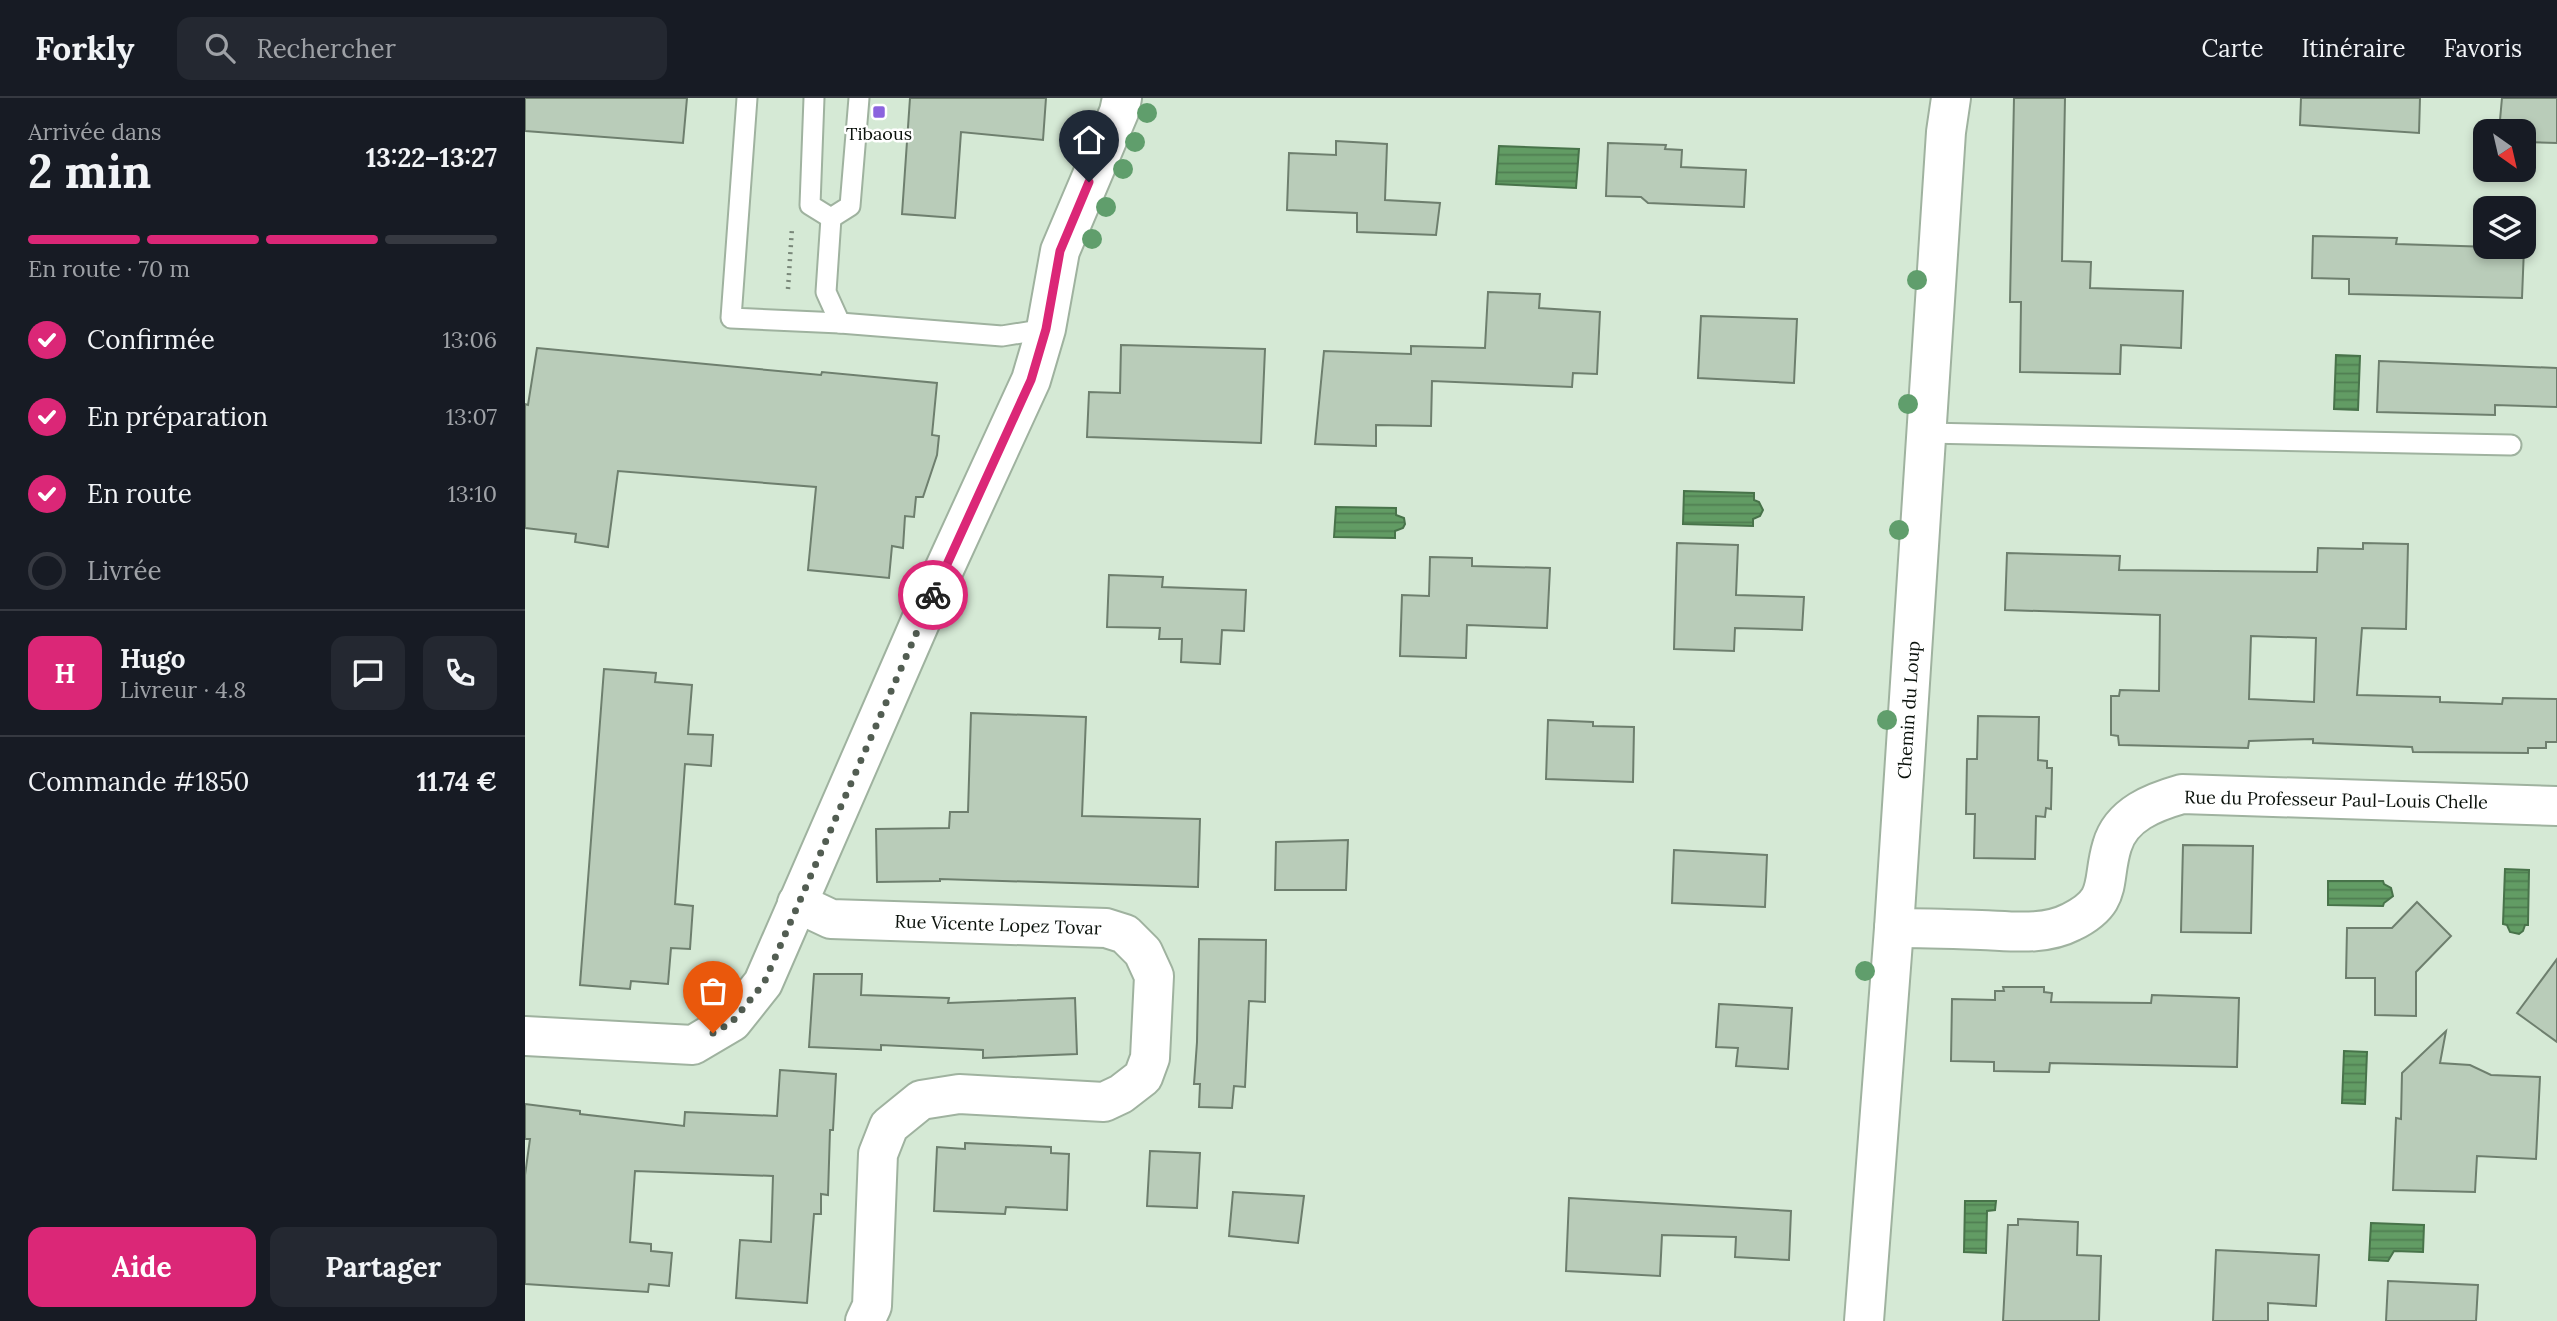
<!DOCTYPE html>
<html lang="fr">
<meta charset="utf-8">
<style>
body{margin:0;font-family:Lora,serif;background:#242831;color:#f1f3f6;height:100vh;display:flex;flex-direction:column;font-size:26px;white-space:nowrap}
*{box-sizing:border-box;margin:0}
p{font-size:23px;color:#9ea1a6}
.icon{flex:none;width:38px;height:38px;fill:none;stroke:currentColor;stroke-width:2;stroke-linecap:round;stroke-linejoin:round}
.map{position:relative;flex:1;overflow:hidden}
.panel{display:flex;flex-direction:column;background:#171b24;width:525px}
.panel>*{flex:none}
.needle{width:46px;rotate:146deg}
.tools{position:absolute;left:1948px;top:21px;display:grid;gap:14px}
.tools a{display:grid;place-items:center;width:63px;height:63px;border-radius:14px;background:#171b24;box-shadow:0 4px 10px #0003;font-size:35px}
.pin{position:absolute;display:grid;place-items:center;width:60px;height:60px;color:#fff;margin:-72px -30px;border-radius:50% 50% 50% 0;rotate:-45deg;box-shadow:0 0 7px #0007}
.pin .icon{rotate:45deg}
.courier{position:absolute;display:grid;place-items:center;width:70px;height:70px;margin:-35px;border:5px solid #db2777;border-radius:50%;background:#fff;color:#222;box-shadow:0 2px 9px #0007}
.headline em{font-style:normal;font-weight:700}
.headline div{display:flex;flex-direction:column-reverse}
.headline{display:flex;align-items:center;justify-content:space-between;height:119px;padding:0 28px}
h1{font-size:46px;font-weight:700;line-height:52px}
.bar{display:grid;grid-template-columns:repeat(4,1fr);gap:10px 7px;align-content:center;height:84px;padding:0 28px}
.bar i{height:9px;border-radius:5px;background:#363941}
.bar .active{background:#db2777}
.bar p{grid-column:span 4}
.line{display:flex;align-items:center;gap:18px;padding:0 28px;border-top:2px solid #363941}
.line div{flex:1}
.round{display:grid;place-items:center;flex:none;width:74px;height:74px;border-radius:14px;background:#242831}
ol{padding:0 28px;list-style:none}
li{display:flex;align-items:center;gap:21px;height:77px}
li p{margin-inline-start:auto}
li .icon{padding:7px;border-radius:50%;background:#db2777;color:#fff;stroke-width:4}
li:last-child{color:#9ea1a6}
li i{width:38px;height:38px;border:4px solid #363941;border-radius:50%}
.primary-button{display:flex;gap:14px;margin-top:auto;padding:14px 28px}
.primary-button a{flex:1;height:80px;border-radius:14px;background:#db2777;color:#fff;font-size:28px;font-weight:700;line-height:80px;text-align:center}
.primary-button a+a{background:#242831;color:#f1f3f6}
header{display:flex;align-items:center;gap:42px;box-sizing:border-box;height:98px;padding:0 35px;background:#171b24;border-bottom:2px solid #363941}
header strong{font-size:33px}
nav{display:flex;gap:38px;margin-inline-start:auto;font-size:24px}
.search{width:490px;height:63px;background:#242831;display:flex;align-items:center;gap:18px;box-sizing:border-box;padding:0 24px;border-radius:14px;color:#9ea1a6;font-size:26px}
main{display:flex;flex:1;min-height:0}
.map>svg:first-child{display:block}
</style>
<header>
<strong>Forkly</strong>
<div class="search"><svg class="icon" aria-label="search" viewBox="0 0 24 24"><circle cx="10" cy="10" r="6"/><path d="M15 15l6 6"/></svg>Rechercher</div>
<nav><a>Carte</a><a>Itinéraire</a><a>Favoris</a></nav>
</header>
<main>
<section class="panel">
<div class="headline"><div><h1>2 min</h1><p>Arrivée dans</p></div><em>13:22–13:27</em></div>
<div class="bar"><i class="active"></i><i class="active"></i><i class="active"></i><i></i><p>En route · 70 m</p></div>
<ol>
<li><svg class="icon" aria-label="check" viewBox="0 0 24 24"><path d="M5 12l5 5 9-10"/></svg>Confirmée<p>13:06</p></li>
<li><svg class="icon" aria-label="check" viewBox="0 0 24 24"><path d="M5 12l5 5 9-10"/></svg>En préparation<p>13:07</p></li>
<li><svg class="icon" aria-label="check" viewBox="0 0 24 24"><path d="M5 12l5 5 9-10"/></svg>En route<p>13:10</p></li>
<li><i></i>Livrée</li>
</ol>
<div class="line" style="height:126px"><b class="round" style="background:#db2777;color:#fff">H</b><div><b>Hugo</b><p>Livreur · 4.8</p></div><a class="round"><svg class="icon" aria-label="chat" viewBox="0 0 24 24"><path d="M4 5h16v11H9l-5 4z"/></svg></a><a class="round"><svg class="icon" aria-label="phone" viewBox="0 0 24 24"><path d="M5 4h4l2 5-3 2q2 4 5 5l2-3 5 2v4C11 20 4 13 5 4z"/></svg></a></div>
<div class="line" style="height:91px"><div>Commande #1850</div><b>11.74 €</b></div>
<div class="primary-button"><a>Aide</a><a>Partager</a></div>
</section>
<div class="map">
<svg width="2032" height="1223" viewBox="0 0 2032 1223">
<defs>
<pattern id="water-rules" width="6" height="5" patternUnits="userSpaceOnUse" patternTransform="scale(1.75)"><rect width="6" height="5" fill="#629c64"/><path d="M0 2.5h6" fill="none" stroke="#4f7e51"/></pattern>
</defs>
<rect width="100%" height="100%" fill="#d5e9d5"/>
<!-- water -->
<g fill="url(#water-rules)" stroke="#48734a" stroke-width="2">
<polygon points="974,48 1054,51 1051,90 971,86"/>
<polygon points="1811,257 1835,258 1833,312 1809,311"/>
<polygon points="1159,393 1229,395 1229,402 1234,404 1238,412 1235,418 1228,421 1228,428 1158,426"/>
<polygon points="811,409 871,410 871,417 879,420 880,426 878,430 870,433 870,440 809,439"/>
<polygon points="1980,771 2004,772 2003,827 2000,827 1998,833 1994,836 1985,834 1982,827 1978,826"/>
<polygon points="1803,783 1858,783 1859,786 1866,790 1868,798 1859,805 1858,808 1803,807"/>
<polygon points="1819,953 1842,954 1840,1006 1817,1005"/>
<polygon points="1440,1103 1471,1103 1470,1112 1462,1113 1461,1155 1439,1154"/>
<polygon points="1846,1125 1899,1127 1898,1154 1869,1153 1863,1163 1844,1162"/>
</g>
<!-- building -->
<g fill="#b9ccb9" stroke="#6e7f6e" stroke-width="2" fill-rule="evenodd">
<polygon points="0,0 162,0 158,45 0,33"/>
<polygon points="385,0 521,0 518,42 436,34 430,120 377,116"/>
<polygon points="1489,0 1540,0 1537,163 1566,164 1565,190 1658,193 1656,250 1596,247 1595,276 1495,274 1496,204 1485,204"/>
<polygon points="1776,0 1895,0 1894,35 1775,27"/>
<polygon points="1977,0 2032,0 2032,45 1998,44 1998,33 1974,33"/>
<polygon points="811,43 862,46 860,102 915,105 911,137 832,134 832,115 762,112 764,55 811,57"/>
<polygon points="1083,45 1141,47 1140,51 1157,52 1156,69 1221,72 1219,109 1123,105 1116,99 1081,98"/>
<polygon points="1788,138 1872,140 1871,146 1999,150 1997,200 1824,196 1824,181 1787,180"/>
<polygon points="963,194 1015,196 1014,210 1075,214 1072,276 1048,275 1047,289 907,283 906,328 851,327 851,348 790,346 799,253 886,256 886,248 960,250"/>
<polygon points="1176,218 1272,221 1269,285 1173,280"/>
<polygon points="596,247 740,251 736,345 562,339 564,294 595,295"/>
<polygon points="12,250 296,277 297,274 412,285 407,337 414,338 412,357 398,399 391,399 389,419 380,418 378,450 367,448 364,480 283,472 291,389 93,373 83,449 50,444 51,436 0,430 0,306 3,307"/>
<polygon points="1854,263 2032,270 2032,309 1970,307 1970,317 1852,314"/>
<polygon points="1152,445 1213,447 1211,497 1279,499 1277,532 1210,530 1209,553 1149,551"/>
<path d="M1838,445l45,1 -2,85 -44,-1 -5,67 83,2v5l62,2 1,-6 54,1v43h-11v6h-18v5l-115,-1 -1,-5 -99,-4v-4l-64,2 -1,7 -129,-3 -1,-9 -7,-1v-39h8l1,-6 39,1 1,-76 -155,-5 2,-57 113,3 -1,14 198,2 1,-24 45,1zM1726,538l65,2 -2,64 -65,-3z"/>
<polygon points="905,459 947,460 947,468 1025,470 1022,530 942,527 941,560 875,558 877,497 904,498"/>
<polygon points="584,477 638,479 637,489 721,492 719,533 697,532 695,566 656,564 657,541 634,541 635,530 582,529"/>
<polygon points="79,571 131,575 130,584 167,587 163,636 188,637 186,668 160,666 150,806 168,808 165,851 146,850 143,886 106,883 105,891 55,887"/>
<polygon points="446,615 561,619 557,718 675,721 673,789 415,781 415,783 352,784 351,731 424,730 425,714 443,714"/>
<polygon points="1453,618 1514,619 1513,662 1522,663 1522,670 1527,670 1526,711 1521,710 1520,719 1511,718 1510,761 1449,760 1450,716 1441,716 1442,661 1452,661"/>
<polygon points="1023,622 1068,624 1068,628 1109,629 1108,684 1021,681"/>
<polygon points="823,742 821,792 750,792 751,744"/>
<polygon points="1658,747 1728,748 1726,835 1656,834"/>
<polygon points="1149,752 1242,757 1240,809 1147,805"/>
<polygon points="1892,804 1926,838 1891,874 1891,918 1850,917 1850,880 1821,880 1822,830 1867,830"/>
<polygon points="674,841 741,842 740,904 724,903 720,989 709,988 707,1010 674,1009 675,986 669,986 672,944"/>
<polygon points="2032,861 2032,944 1992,915"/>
<polygon points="289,876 337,876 336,897 424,900 423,905 550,900 552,956 458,960 458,952 356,947 356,952 284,949"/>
<polygon points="1478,889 1519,889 1519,894 1527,895 1526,904 1626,905 1627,897 1714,900 1712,969 1525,965 1524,974 1469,973 1469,964 1426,963 1427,901 1470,902 1470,893 1479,893"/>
<polygon points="1194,906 1267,910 1263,971 1211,968 1213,950 1191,949"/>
<polygon points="1921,933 1915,965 1945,967 1966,977 2015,979 2011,1061 1952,1058 1950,1094 1868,1092 1871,1020 1876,1021 1877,975"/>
<polygon points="255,972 311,976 308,1032 305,1032 303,1097 296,1096 296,1116 289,1116 282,1205 211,1200 215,1142 246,1144 248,1078 110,1073 105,1144 126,1146 126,1153 147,1155 144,1188 124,1186 123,1194 0,1186 0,1077 5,1041 0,1041 0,1006 55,1013 55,1016 159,1028 160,1014 252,1018"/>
<polygon points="440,1045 526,1049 526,1055 544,1056 542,1112 481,1109 480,1116 409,1113 412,1049 440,1051"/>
<polygon points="625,1053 675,1055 672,1110 622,1108"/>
<polygon points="708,1094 779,1098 773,1145 704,1138"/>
<polygon points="1044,1100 1266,1113 1264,1162 1210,1159 1211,1139 1137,1137 1135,1178 1041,1173"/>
<polygon points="1493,1121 1553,1124 1552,1157 1576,1158 1574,1223 1478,1223 1483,1127 1493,1127"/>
<polygon points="1691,1152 1794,1157 1791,1208 1743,1205 1743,1223 1688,1223"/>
<polygon points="1863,1183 1953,1187 1951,1223 1861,1223"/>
</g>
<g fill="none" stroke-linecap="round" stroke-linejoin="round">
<!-- lane casing -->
<g stroke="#9fb29f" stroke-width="23">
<g id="lane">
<polyline points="222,0 206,220 315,225 477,238 521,231"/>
<polyline points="289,0 285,107 306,120"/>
<polyline points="306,120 325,108 334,0"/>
<polyline points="306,120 301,194 315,225"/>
<polyline points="1401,335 1986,347"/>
</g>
</g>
<!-- street casing -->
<g stroke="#9fb29f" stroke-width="42">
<g id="street">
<polyline points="272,805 306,821 581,830 600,836 618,854 629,878 625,960 618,979 596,996 579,1004 434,996 396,1002 364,1028 353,1056 347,1208 340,1223"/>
<path d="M1369,830c29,0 58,1 87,2 30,1 63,6 90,-8 43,-21 30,-40 41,-76 9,-32 42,-44 70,-52l375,12"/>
<polyline points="0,938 168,947 207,924 238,885 400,513 506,282 521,231 535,153 594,14 597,0"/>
<polyline points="1339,1223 1369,830 1421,34 1426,0"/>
</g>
</g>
<!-- path -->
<polyline stroke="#798779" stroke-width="4.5" stroke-dasharray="2 5" stroke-linecap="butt" points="263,191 267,130"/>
<!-- lane -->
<use href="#lane" stroke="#fff" stroke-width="19"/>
<!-- street -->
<use href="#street" stroke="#fff" stroke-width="38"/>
</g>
<!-- trees -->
<g fill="#609e6c">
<circle cx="622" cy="15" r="10"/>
<circle cx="610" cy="44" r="10"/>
<circle cx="598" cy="71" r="10"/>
<circle cx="581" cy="109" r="10"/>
<circle cx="567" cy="141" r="10"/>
<circle cx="1392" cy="182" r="10"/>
<circle cx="1383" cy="306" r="10"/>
<circle cx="1374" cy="432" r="10"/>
<circle cx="1362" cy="622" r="10"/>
<circle cx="1340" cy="873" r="10"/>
</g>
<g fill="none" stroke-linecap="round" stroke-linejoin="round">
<!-- done -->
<polyline stroke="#525d52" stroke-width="7" stroke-dasharray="0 12.6" points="188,935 207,924 239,885 408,497"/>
<!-- route -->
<polyline stroke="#db2777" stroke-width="9" points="408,497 506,282 521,231 535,153 564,84"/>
</g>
<!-- markers -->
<rect fill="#8b63de" stroke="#fff" stroke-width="2.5" x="347" y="7" width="14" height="14" rx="3.5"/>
<g text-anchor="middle" stroke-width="5" stroke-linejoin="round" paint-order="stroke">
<!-- poi labels -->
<g font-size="18" fill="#0b120c" stroke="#fff">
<text x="354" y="42">Tibaous</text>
</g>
<!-- street labels -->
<g font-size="18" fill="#0b120c" stroke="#fff">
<text transform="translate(1384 612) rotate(-86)" y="6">Chemin du Loup</text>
<text transform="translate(1811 702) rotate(1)" y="6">Rue du Professeur Paul-Louis Chelle</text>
<text transform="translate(473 827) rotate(2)" y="6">Rue Vicente Lopez Tovar</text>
</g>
</g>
</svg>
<div class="tools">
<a><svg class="needle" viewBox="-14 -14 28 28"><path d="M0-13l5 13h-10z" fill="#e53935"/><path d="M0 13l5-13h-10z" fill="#9ea1a6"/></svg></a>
<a><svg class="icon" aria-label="layers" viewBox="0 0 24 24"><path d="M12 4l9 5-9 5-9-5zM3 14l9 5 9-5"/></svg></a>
</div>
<div class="pin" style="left:188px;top:935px;background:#ea580c"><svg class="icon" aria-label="bag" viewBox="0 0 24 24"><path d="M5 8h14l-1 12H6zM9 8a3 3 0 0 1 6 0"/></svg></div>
<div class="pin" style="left:564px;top:84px;background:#1f2937"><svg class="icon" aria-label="home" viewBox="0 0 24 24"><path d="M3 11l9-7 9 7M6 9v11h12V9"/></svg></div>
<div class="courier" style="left:408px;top:497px"><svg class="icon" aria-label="bike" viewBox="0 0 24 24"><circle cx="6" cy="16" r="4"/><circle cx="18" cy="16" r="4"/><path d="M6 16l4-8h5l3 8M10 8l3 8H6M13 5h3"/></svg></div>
</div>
</main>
